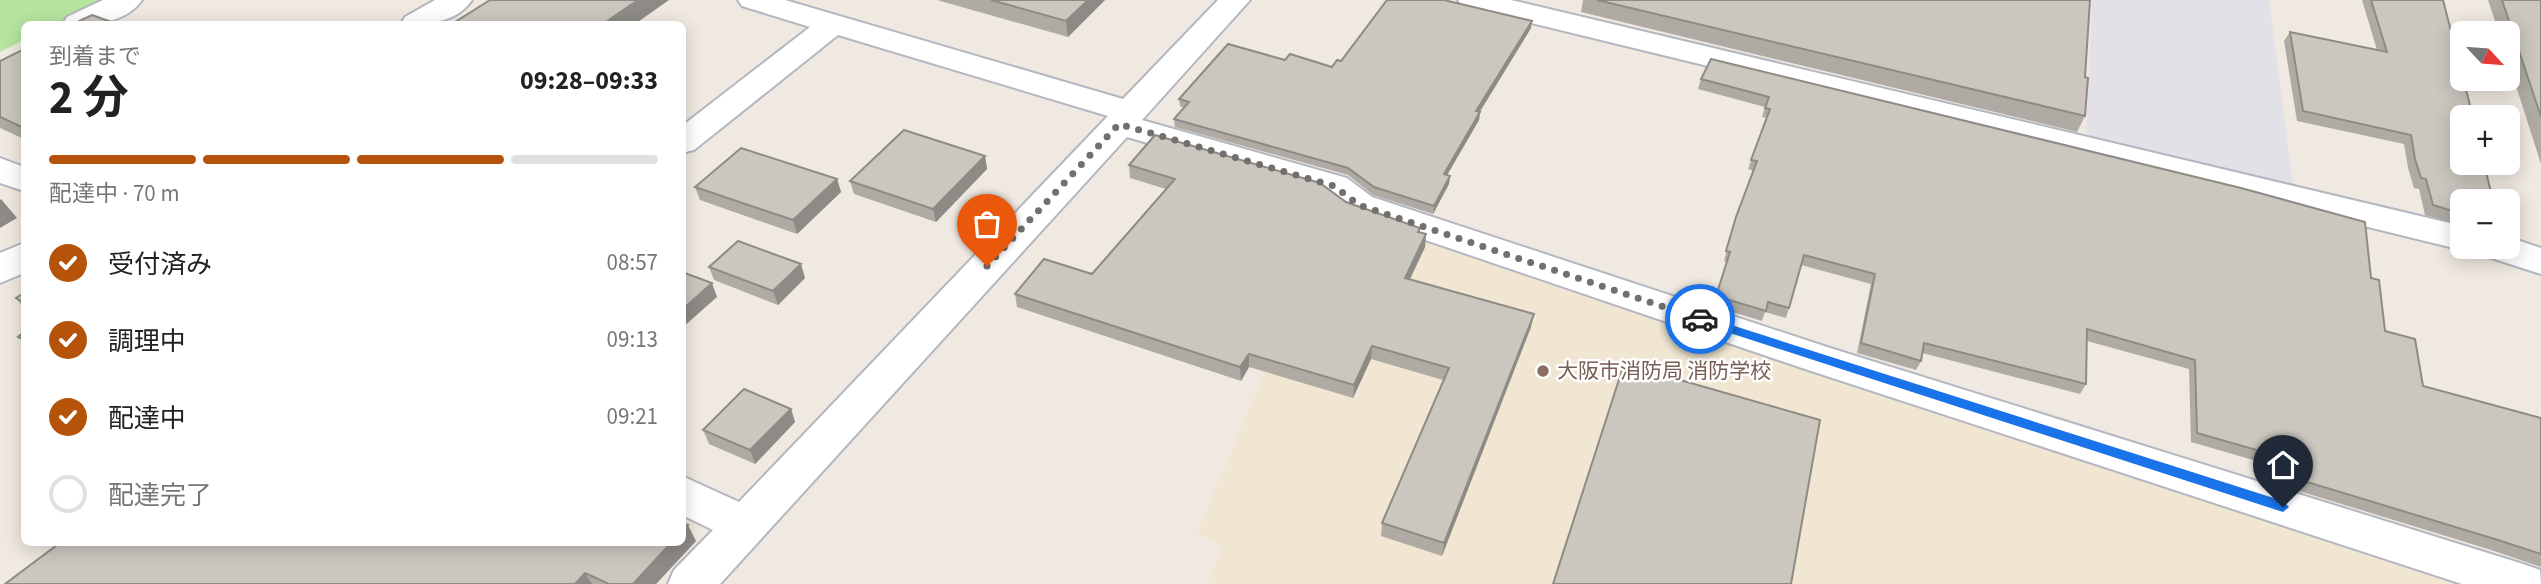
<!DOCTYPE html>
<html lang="ja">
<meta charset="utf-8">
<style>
body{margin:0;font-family:"Source Sans 3","Noto Sans JP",sans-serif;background:#f6f6f6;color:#222;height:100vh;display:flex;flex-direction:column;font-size:26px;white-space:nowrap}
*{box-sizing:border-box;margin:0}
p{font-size:23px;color:#767676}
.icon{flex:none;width:38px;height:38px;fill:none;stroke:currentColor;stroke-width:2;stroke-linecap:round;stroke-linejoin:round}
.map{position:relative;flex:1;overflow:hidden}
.panel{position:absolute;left:21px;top:21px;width:665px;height:525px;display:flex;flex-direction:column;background:#fff;border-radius:10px;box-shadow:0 4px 18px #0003}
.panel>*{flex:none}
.needle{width:46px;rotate:116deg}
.tools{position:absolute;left:2450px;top:21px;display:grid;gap:14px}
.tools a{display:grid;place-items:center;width:70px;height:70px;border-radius:10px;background:#fff;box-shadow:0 4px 18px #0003;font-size:35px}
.pin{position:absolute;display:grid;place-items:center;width:60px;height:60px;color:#fff;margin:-72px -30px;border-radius:50% 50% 50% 0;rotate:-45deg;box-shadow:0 0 7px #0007}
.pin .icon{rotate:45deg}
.courier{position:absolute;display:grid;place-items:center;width:70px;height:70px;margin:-35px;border:5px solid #1a73e8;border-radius:50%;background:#fff;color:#222;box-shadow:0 2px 9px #0007}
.headline em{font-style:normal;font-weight:700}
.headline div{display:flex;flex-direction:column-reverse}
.headline{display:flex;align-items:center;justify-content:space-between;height:119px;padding:0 28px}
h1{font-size:46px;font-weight:700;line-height:52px}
.bar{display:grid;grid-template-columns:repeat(4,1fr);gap:10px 7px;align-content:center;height:84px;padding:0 28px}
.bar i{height:9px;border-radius:5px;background:#e0e0e0}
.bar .current{background:#b45309}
.bar p{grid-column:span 4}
ol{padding:0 28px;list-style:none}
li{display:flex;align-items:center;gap:21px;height:77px}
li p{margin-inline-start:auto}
li .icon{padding:7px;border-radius:50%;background:#b45309;color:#fff;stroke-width:4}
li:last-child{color:#767676}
li i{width:38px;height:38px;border:4px solid #e0e0e0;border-radius:50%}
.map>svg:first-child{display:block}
</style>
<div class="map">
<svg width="2541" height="584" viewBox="0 0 2541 584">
<rect width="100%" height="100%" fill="#efe9e1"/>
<!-- industrial -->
<polygon fill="#e3e1e8" points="2092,0 2269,0 2293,185 2086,137"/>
<!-- education -->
<polygon fill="#f0e6d1" points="1333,209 2464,584 1206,584 1223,548 1197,533"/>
<!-- green -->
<polygon fill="#b6e59e" points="0,0 106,0 56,24 24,24 24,40 0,52"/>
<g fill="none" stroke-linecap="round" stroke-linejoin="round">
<!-- minor casing -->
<g stroke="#b4b7c1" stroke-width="4">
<g id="minor">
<path d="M103,0h39c-16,24 -54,26 -79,24l4,-7z"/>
<path d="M435,0h37c-17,24 -45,24 -71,24l4,-7z"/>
<polygon points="738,0 785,0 1123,99 1218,0 1250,0 1142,120 1347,178 1372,197 1830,348 2523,564 2540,570 2541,584 2462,584 1802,368 1346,213 1321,194 1127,137 720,584 668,584 674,570 713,530 682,515 682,476 739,502 1108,116 838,35 694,150 682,153 682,126 810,27 742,6"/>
<polygon points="1458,0 1511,0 2462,226 2462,247 2475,247 2462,250 1462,6"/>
<polygon points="0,158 24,167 24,191 0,183"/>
<polygon points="2508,237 2541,248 2541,274 2485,256 2479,247 2508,247"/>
<polygon points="24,243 24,273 0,283 0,253"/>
</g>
</g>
<!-- minor -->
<use href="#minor" fill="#fff" fill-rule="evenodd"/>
</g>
<!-- wall -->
<g fill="#afaba4">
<polygon points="937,0 1105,0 1068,37"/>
<polygon points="1583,0 2090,0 2085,77 2085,116 2077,132 1581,12"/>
<polygon points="2362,0 2443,0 2462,201 2462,225 2425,215 2419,189 2414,188 2408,168 2404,144 2297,121 2284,41 2290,32 2377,50"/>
<polygon points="2488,0 2541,0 2541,164 2508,61 2508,33 2499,33"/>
<polygon points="1531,28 1480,112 1479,120 1447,175 1450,176 1449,184 1433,214 1373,195 1348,175 1175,127 1174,119 1184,108 1180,106 1179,99 1285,60 1332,67 1341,61"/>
<polygon points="24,49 24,139 0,128 0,61"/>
<polygon points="1711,59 2371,278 2385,331 2423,386 2541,418 2541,567 2488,549 2260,479 2260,462 2191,442 2189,369 2087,341 2086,384 2080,394 1922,353 1921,361 1916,370 1857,353 1871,284 1801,265 1786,318 1765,312 1762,321 1713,306 1727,262 1724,261 1733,227 1754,171 1748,169 1767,118 1762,117 1765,107 1698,89 1701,79"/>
<polygon points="985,156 987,169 936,222 854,194 850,181"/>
<polygon points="1129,165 1346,202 1426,234 1425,247 1409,280 1531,327 1442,556 1381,536 1382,523 1443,380 1371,359 1353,398 1249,367 1241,381 1017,307 1015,294 1092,274 1166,189 1130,178"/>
<polygon points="837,179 841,192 797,234 700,200 695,187"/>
<polygon points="709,267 805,278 778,305 714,280"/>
<polygon points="24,293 24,308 16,298"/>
<polygon points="791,409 795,422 755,464 709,444 703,430"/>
<polygon points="696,541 656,584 5,584"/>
</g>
<!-- shaded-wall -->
<g fill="#8e8b86">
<polygon points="638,0 669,0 635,24 603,24"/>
<polygon points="1088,0 1105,0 1068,37 1066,21"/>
<polygon points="1532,21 1531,28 1475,119 1476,111"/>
<polygon points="1480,112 1479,120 1443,182 1444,174"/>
<polygon points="985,156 987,169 936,222 933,209"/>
<polygon points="1450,176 1449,184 1433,214 1434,206"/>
<polygon points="837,179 841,192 797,234 793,220"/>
<polygon points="1,199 17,218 0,228 0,200"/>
<polygon points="1426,234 1425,247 1404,292 1405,278"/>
<polygon points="801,264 805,278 778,305 773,291"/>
<polygon points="712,283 717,297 682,328 682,310"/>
<polygon points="1534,314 1531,327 1442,556 1444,543"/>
<polygon points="1372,346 1371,359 1353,398 1354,385"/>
<polygon points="1249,354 1249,367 1241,381 1240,367"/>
<polygon points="791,409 795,422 755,464 750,450"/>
<polygon points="688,525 696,541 656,584 633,584 672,542 682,542 682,531"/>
<polygon points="585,573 592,584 575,584"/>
</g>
<!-- building -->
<g fill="#cbc7bf" stroke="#8e8b86" stroke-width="2">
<polygon points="490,0 638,0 603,24 452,24"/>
<polygon points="991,0 1088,0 1066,21"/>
<polygon points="1387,0 1444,0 1532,21 1476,111 1480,112 1444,174 1450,176 1434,206 1374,187 1348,168 1174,119 1189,102 1179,99 1228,44 1285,60 1290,54 1332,67 1337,60 1341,61"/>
<polygon points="1597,0 2090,0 2085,77 2088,78 2085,116"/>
<polygon points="2371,0 2443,0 2473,117 2462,117 2462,163 2484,163 2493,201 2462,201 2462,214 2433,205 2426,179 2421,178 2415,159 2411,135 2303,111 2290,32 2387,52"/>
<polygon points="2502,0 2541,0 2541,117"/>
<polygon points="92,15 117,24 73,24"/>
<polygon points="24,49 24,128 0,117 0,61"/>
<polygon points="1711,59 2241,188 2365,222 2371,278 2379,280 2385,331 2415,339 2423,386 2541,418 2541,554 2498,540 2268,470 2267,453 2197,433 2195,360 2087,329 2086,384 1924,343 1921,361 1861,343 1875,274 1804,255 1789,308 1768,302 1766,311 1716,296 1730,252 1726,251 1736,217 1757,161 1751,160 1770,109 1765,108 1769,97 1701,79"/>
<polygon points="904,130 985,156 933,209 850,181"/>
<polygon points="1155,135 1320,183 1346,202 1420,228 1418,232 1426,234 1405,278 1534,314 1444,543 1382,523 1449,368 1372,346 1354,385 1249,354 1240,367 1015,294 1044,259 1092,274 1175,179 1129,165"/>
<polygon points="741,148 837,179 793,220 695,187"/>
<polygon points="738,241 801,264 773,291 709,267"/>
<polygon points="682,272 712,283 682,310"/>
<polygon points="24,293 24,303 16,298"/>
<polygon points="24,332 24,340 18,337"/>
<polygon points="1624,364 1820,420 1791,584 1553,584"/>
<polygon points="744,389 791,409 750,450 703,430"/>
<polygon points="682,523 688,525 682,531"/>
<polygon points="61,542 672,542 633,584 609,584 585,573 575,584 5,584"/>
</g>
<!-- route -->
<polygon fill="#1a73e8" points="1700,315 2283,501 2289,507 2283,512 1696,322 1694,319"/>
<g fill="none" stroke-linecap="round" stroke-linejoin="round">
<!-- done -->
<polyline stroke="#726f6d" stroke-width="7" stroke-dasharray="0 12.6" points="987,266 1119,124 1334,186 1359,205 1700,319"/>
</g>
<!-- markers -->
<circle fill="#8d6e63" stroke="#fff" stroke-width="2.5" cx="1543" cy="371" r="7"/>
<g text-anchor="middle" stroke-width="5" stroke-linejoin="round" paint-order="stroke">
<!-- education labels -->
<g font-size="21" fill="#785e54" stroke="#fff" text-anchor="start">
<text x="1557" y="378">大阪市消防局 消防学校</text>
</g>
</g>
</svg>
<div class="tools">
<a><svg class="needle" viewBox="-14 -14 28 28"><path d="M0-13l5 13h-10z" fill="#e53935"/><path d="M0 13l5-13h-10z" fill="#767676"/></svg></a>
<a>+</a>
<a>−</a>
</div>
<div class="pin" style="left:987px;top:266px;background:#ea580c"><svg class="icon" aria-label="bag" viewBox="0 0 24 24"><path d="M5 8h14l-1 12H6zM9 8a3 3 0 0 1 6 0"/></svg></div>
<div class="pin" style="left:2283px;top:507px;background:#1f2937"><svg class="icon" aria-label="home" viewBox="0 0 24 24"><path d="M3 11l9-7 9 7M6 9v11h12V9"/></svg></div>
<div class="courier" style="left:1700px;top:319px"><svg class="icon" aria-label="car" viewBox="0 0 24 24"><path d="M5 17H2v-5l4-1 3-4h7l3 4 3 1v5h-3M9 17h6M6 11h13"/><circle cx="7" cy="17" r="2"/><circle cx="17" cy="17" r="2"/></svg></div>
<section class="panel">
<div class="headline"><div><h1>2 分</h1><p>到着まで</p></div><em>09:28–09:33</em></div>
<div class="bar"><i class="current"></i><i class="current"></i><i class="current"></i><i></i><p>配達中 · 70 m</p></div>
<ol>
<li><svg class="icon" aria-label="check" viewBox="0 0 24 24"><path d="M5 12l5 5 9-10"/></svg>受付済み<p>08:57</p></li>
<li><svg class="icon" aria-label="check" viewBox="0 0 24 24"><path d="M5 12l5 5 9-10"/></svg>調理中<p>09:13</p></li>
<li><svg class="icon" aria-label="check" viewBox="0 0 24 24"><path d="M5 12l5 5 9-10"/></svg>配達中<p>09:21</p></li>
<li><i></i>配達完了</li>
</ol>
</section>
</div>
